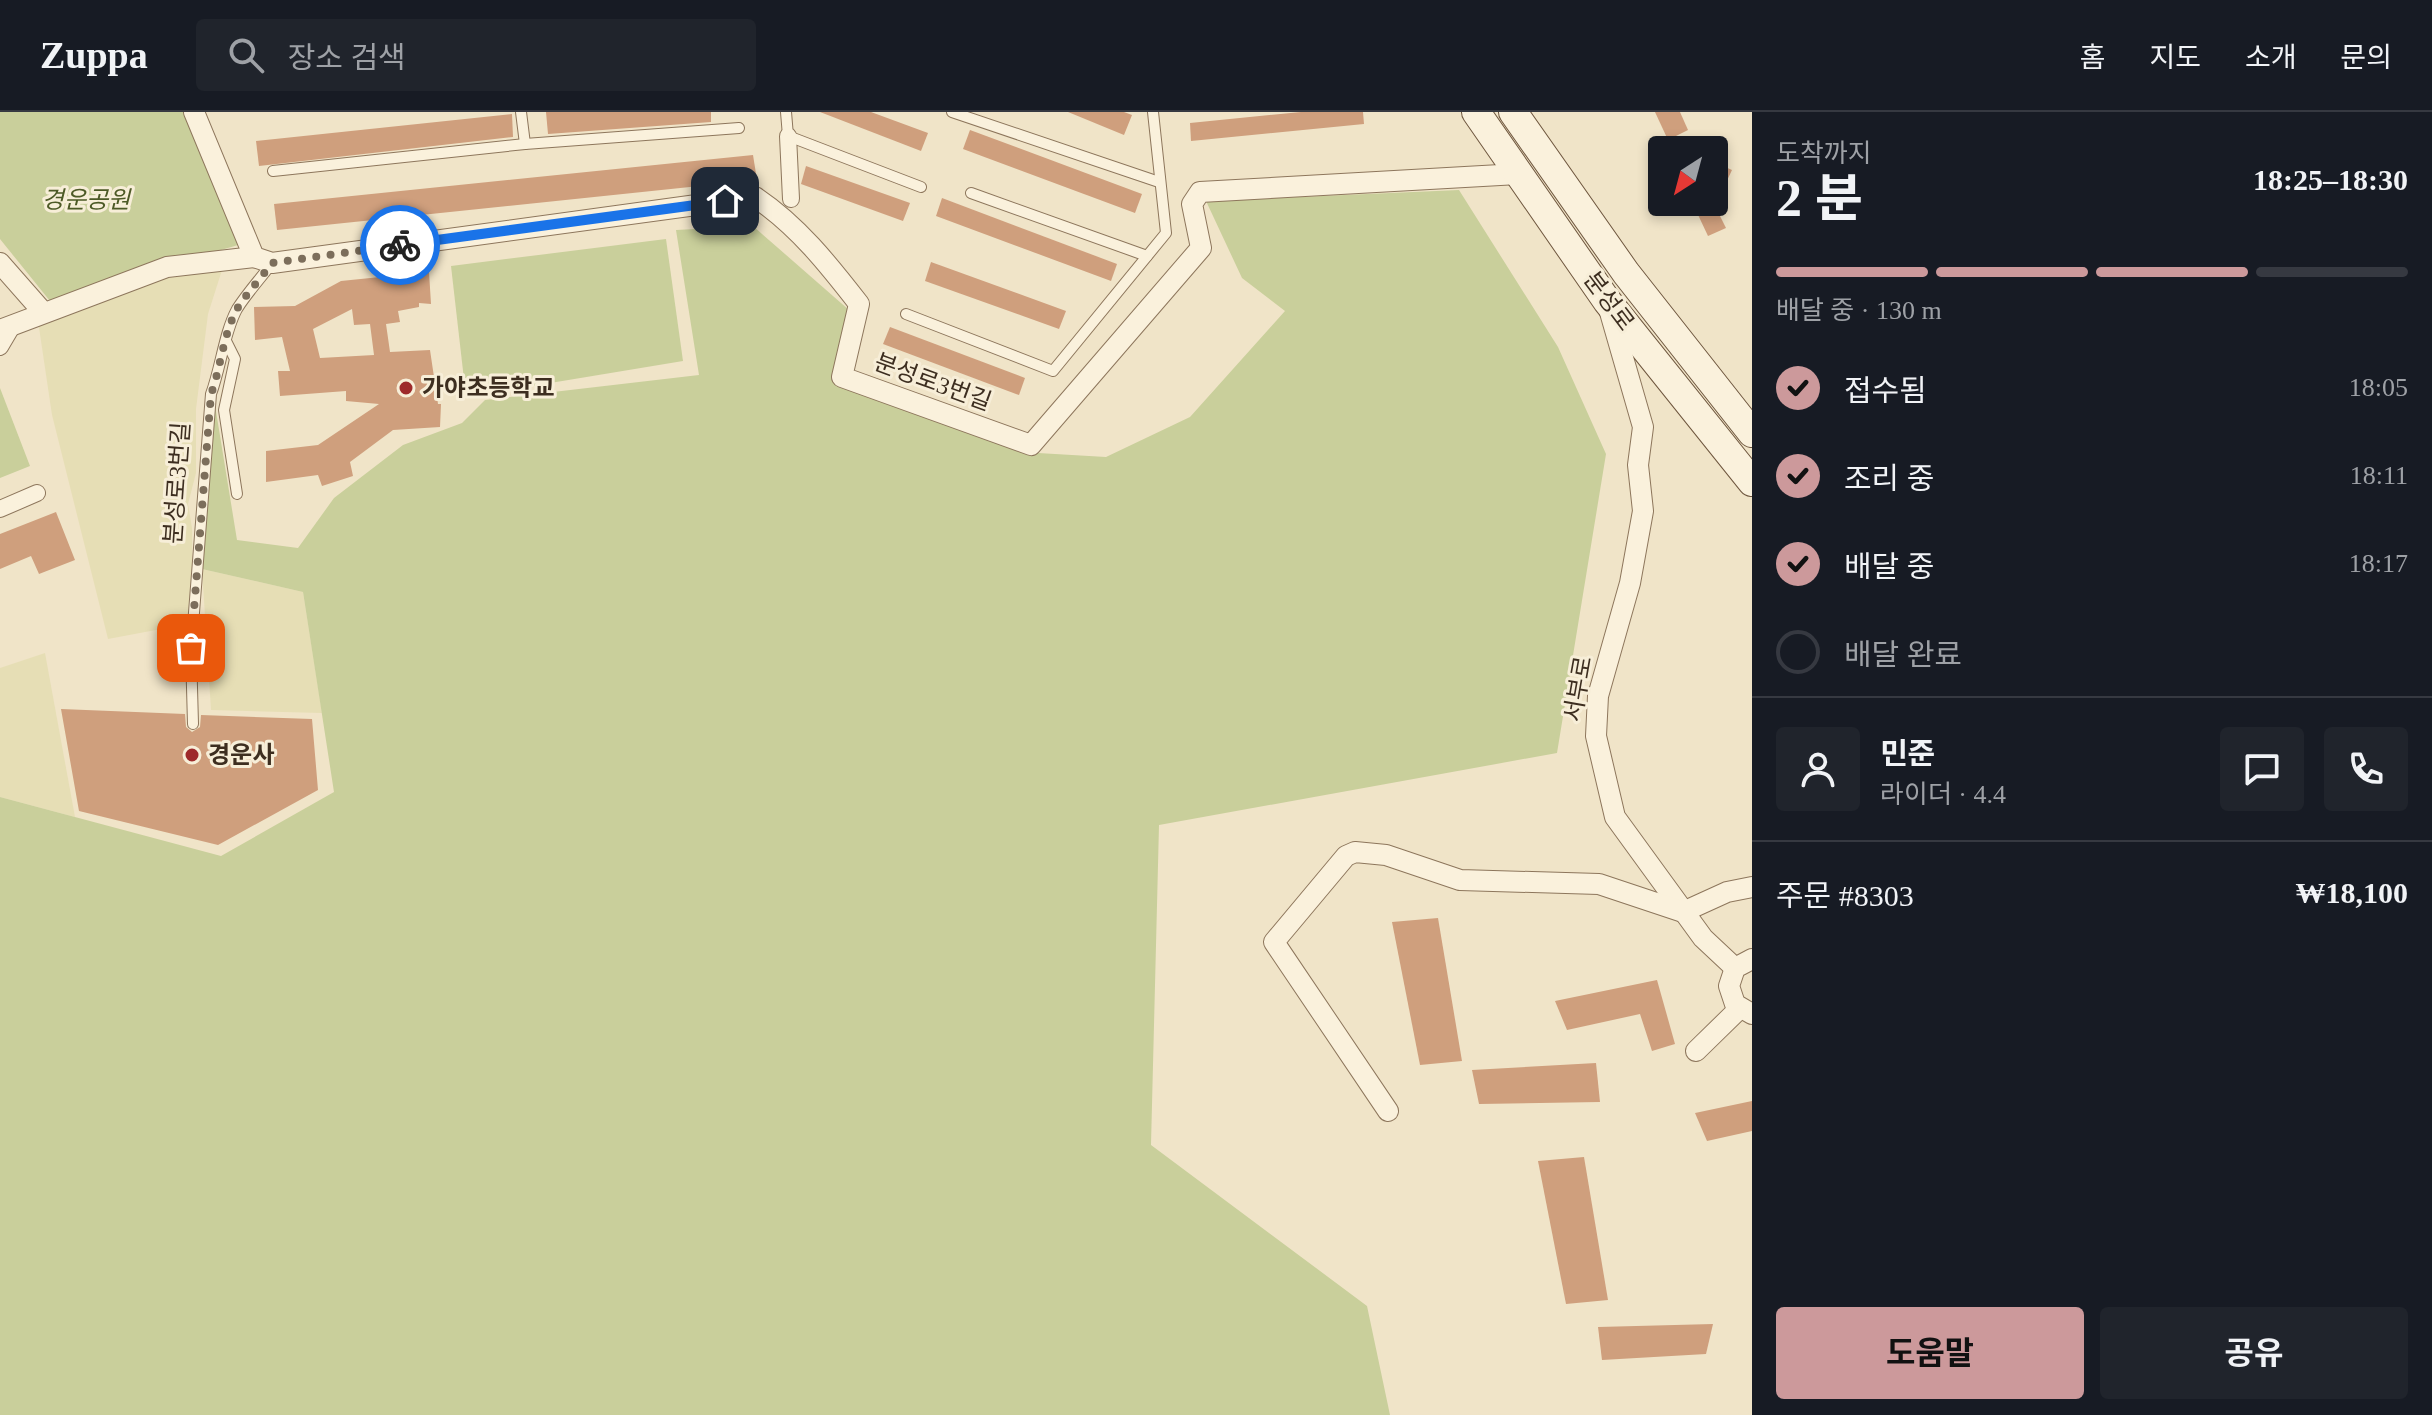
<!DOCTYPE html>
<html lang="ko">
<meta charset="utf-8">
<style>
body{margin:0;font-family:"Times New Roman","Noto Sans KR",serif;background:#20242c;color:#f1f3f6;height:100vh;display:flex;flex-direction:column;font-size:30px;white-space:nowrap}
*{box-sizing:border-box;margin:0}
p{font-size:26px;color:#9ea1a6}
.icon{flex:none;width:44px;height:44px;fill:none;stroke:currentColor;stroke-width:2;stroke-linecap:round;stroke-linejoin:round}
.map{position:relative;flex:1;overflow:hidden}
.drawer{display:flex;flex-direction:column;background:#171b24;width:680px}
.drawer>*{flex:none}
.needle{width:52px;rotate:216deg}
.controls{position:absolute;left:1648px;top:24px;display:grid;gap:16px}
.controls a{display:grid;place-items:center;width:80px;height:80px;border-radius:8px;background:#171b24;box-shadow:0 4px 12px #0003;font-size:40px}
.pin{position:absolute;display:grid;place-items:center;width:68px;height:68px;color:#fff;margin:-34px;border-radius:16px;box-shadow:0 4px 12px #0006}
.courier{position:absolute;display:grid;place-items:center;width:80px;height:80px;margin:-40px;border:6px solid #1a73e8;border-radius:50%;background:#fff;color:#222;box-shadow:0 2px 10px #0007}
.overview em{font-style:normal;font-weight:700}
.overview div{display:flex;flex-direction:column-reverse}
.overview{display:flex;align-items:center;justify-content:space-between;height:136px;padding:0 24px}
h1{font-size:52px;font-weight:700;line-height:60px}
.bar{display:grid;grid-template-columns:repeat(4,1fr);gap:12px 8px;align-content:center;height:96px;padding:0 24px}
.bar i{height:10px;border-radius:6px;background:#363941}
.bar .on{background:#cc999b}
.bar p{grid-column:span 4}
.line{display:flex;align-items:center;gap:20px;padding:0 24px;border-top:2px solid #363941}
.line div{flex:1}
.round{display:grid;place-items:center;flex:none;width:84px;height:84px;border-radius:8px;background:#20242c}
ol{padding:0 24px;list-style:none}
li{display:flex;align-items:center;gap:24px;height:88px}
li p{margin-inline-start:auto}
li .icon{padding:8px;border-radius:50%;background:#cc999b;color:#111;stroke-width:4}
li:last-child{color:#9ea1a6}
li i{width:44px;height:44px;border:4px solid #363941;border-radius:50%}
.button{display:flex;gap:16px;margin-top:auto;padding:16px 24px}
.button a{flex:1;height:92px;border-radius:8px;background:#cc999b;color:#111;font-size:32px;font-weight:700;line-height:92px;text-align:center}
.button a+a{background:#20242c;color:#f1f3f6}
header{display:flex;align-items:center;gap:48px;box-sizing:border-box;height:112px;padding:0 40px;background:#171b24;border-bottom:2px solid #363941}
header strong{font-size:38px}
nav{display:flex;gap:44px;margin-inline-start:auto;font-size:28px}
.search{width:560px;height:72px;background:#20242c;display:flex;align-items:center;gap:20px;box-sizing:border-box;padding:0 28px;border-radius:8px;color:#9ea1a6;font-size:30px}
main{display:flex;flex:1;min-height:0}
.map>svg:first-child{display:block}
</style>
<header>
<strong>Zuppa</strong>
<div class="search"><svg class="icon" aria-label="search" viewBox="0 0 24 24"><circle cx="10" cy="10" r="6"/><path d="M15 15l6 6"/></svg>장소 검색</div>
<nav><a>홈</a><a>지도</a><a>소개</a><a>문의</a></nav>
</header>
<main>
<div class="map">
<svg width="1752" height="1303" viewBox="0 0 1752 1303">
<rect width="100%" height="100%" fill="#f0e4c8"/>
<!-- farmland -->
<g fill="#e6deb5">
<polygon points="222,158 208,202 196,297 196,361 188,392 192,416 193,511 108,527 52,303 37,202 163,161"/>
<polygon points="202,457 303,480 322,601 211,598"/>
<polygon points="45,541 75,705 0,685 0,556"/>
</g>
<!-- green -->
<g fill="#c9cf9b">
<polygon points="0,0 183,0 238,133 50,189 0,127"/>
<polygon points="1459,78 1558,235 1606,342 1557,641 1159,713 1151,1033 1367,1194 1390,1303 0,1303 0,685 221,744 334,680 303,480 202,457 215,293 237,428 298,436 334,386 403,333 462,311 485,288 699,263 676,118 753,114 849,198 833,271 1038,341 1106,345 1190,305 1285,199 1242,166 1206,89"/>
<polygon points="666,127 683,249 466,285 451,154"/>
<polygon points="0,276 30,354 0,366"/>
</g>
<!-- building -->
<g fill="#cf9f7d" fill-rule="evenodd">
<polygon points="546,0 711,0 711,10 548,22"/>
<polygon points="820,0 871,0 928,21 921,39"/>
<polygon points="1068,0 1124,0 1132,3 1124,23"/>
<polygon points="1301,0 1363,0 1364,12 1191,29 1190,11"/>
<polygon points="1655,0 1680,0 1688,18 1668,28"/>
<polygon points="512,2 513,25 259,54 256,29"/>
<polygon points="970,18 1142,82 1135,101 963,37"/>
<polygon points="753,43 757,68 277,118 274,92"/>
<polygon points="1714,50 1732,58 1715,94 1726,116 1708,124 1692,90 1714,91"/>
<polygon points="806,54 910,91 903,109 801,72"/>
<polygon points="942,86 1117,152 1111,169 936,104"/>
<polygon points="931,150 1066,199 1059,217 925,169"/>
<path d="M429,160l2,32 -12,-1v4l-21,4 2,11 -14,2 4,28 40,-2 8,54h3l-1,23 -47,3 -43,32 3,14 -31,10 -4,-11 -52,7v-31l52,-6 61,-41 -33,-3v-10l-66,5 -2,-25h12l-8,-34 -27,3 -1,-33 41,-1 46,-25zM352,197l2,16 16,-1 4,31 -54,3 -7,-29z"/>
<polygon points="890,215 1025,266 1019,283 883,232"/>
<polygon points="56,400 75,448 39,462 31,444 0,457 0,422"/>
<polygon points="61,597 185,602 186,615 192,620 200,615 201,603 312,607 318,678 218,733 79,699"/>
<polygon points="1438,806 1462,949 1420,953 1392,810"/>
<polygon points="1657,868 1675,932 1652,939 1640,902 1567,918 1555,889"/>
<polygon points="1596,951 1600,990 1479,992 1472,958"/>
<polygon points="1752,989 1752,1019 1707,1029 1695,1001"/>
<polygon points="1584,1045 1608,1188 1566,1192 1538,1049"/>
<polygon points="1713,1212 1706,1242 1602,1248 1598,1215"/>
</g>
<g fill="none" stroke-linecap="round" stroke-linejoin="round">
<!-- service casing -->
<g stroke="#8d765c" stroke-width="12">
<g id="service">
<polyline points="521,0 525,32"/>
<polyline points="786,0 788,24 921,75"/>
<polyline points="952,0 1159,70"/>
<polyline points="273,59 525,32 739,16"/>
<polyline points="971,81 1147,144"/>
<polyline points="906,202 1053,259 1166,121 1153,0"/>
<polyline points="226,229 235,247 224,298 237,382"/>
<path d="M193,612l-2,-73 20,-257c10,-27 13,-61 26,-85 10,-16 24,-31 35,-46"/>
</g>
</g>
<!-- pedestrian casing -->
<g stroke="#8d765c" stroke-width="18">
<g id="pedestrian">
<polyline points="788,24 791,87"/>
<polyline points="0,235 13,213"/>
<polyline points="0,397 37,381"/>
</g>
</g>
<!-- minor casing -->
<g stroke="#8d765c" stroke-width="22">
<g id="minor">
<path d="M194,0l60,145 18,6 483,-66c42,28 73,67 104,107l-17,73 189,68 170,-197 -9,-44 8,-12 318,-18"/>
<polyline points="0,151 43,200"/>
<polyline points="1609,197 1643,315 1638,353 1643,399 1630,471 1598,584 1596,624 1615,705 1703,826 1735,856"/>
<polyline points="0,218 167,155 254,145"/>
<polyline points="1752,847 1735,856 1729,874 1735,892 1752,902"/>
<polyline points="1696,939 1740,896"/>
<polyline points="1388,999 1274,830 1346,744 1355,740 1386,743 1460,768 1599,772 1683,800 1727,780 1752,775"/>
</g>
</g>
<!-- secondary casing -->
<g stroke="#6f573f" stroke-width="30">
<g id="secondary">
<polyline points="1476,0 1607,189 1752,370"/>
<polyline points="1513,0 1626,161 1752,321"/>
</g>
</g>
<!-- service -->
<use href="#service" stroke="#faf1dc" stroke-width="10"/>
<!-- pedestrian -->
<use href="#pedestrian" stroke="#faf1dc" stroke-width="16"/>
<!-- minor -->
<use href="#minor" stroke="#faf1dc" stroke-width="20"/>
<!-- secondary -->
<use href="#secondary" stroke="#faf1dc" stroke-width="28"/>
</g>
<g fill="none" stroke-linecap="round" stroke-linejoin="round">
<!-- done -->
<path stroke="#7c6e5b" stroke-width="8" stroke-dasharray="0 14.4" d="M191,536l20,-254c10,-27 12,-59 26,-85 10,-16 24,-31 35,-46l128,-18"/>
<!-- route -->
<polyline stroke="#1a73e8" stroke-width="10" points="400,133 725,89"/>
</g>
<!-- markers -->
<g fill="#9e2a2b" stroke="#f7eed8" stroke-width="3">
<circle cx="406" cy="276" r="8"/>
<circle cx="192" cy="643" r="8"/>
</g>
<g text-anchor="middle" stroke-width="6" stroke-linejoin="round" paint-order="stroke">
<!-- park labels -->
<g font-size="24" font-style="italic" fill="#4d5a26" stroke="#f7eed8">
<text x="86" y="96">경운공원</text>
</g>
<!-- street labels -->
<g font-size="24" fill="#3d2e20" stroke="#f7eed8">
<text transform="translate(1609 189) rotate(53)" y="8">분성로</text>
<text transform="translate(933 270) rotate(20)" y="8">분성로3번길</text>
<text transform="translate(177 371) rotate(-86)" y="8">분성로3번길</text>
<text transform="translate(1578 577) rotate(-80)" y="8">서부로</text>
</g>
<!-- poi labels -->
<g font-size="24" font-weight="bold" fill="#3d2e20" stroke="#f7eed8" text-anchor="start">
<text x="422" y="284">가야초등학교</text>
<text x="208" y="651">경운사</text>
</g>
</g>
</svg>
<div class="controls">
<a><svg class="needle" viewBox="-14 -14 28 28"><path d="M0-13l5 13h-10z" fill="#e53935"/><path d="M0 13l5-13h-10z" fill="#9ea1a6"/></svg></a>
</div>
<div class="pin" style="left:191px;top:536px;background:#ea580c"><svg class="icon" aria-label="bag" viewBox="0 0 24 24"><path d="M5 8h14l-1 12H6zM9 8a3 3 0 0 1 6 0"/></svg></div>
<div class="pin" style="left:725px;top:89px;background:#1f2937"><svg class="icon" aria-label="home" viewBox="0 0 24 24"><path d="M3 11l9-7 9 7M6 9v11h12V9"/></svg></div>
<div class="courier" style="left:400px;top:133px"><svg class="icon" aria-label="bike" viewBox="0 0 24 24"><circle cx="6" cy="16" r="4"/><circle cx="18" cy="16" r="4"/><path d="M6 16l4-8h5l3 8M10 8l3 8H6M13 5h3"/></svg></div>
</div>
<section class="drawer">
<div class="overview"><div><h1>2 분</h1><p>도착까지</p></div><em>18:25–18:30</em></div>
<div class="bar"><i class="on"></i><i class="on"></i><i class="on"></i><i></i><p>배달 중 · 130 m</p></div>
<ol>
<li><svg class="icon" aria-label="check" viewBox="0 0 24 24"><path d="M5 12l5 5 9-10"/></svg>접수됨<p>18:05</p></li>
<li><svg class="icon" aria-label="check" viewBox="0 0 24 24"><path d="M5 12l5 5 9-10"/></svg>조리 중<p>18:11</p></li>
<li><svg class="icon" aria-label="check" viewBox="0 0 24 24"><path d="M5 12l5 5 9-10"/></svg>배달 중<p>18:17</p></li>
<li><i></i>배달 완료</li>
</ol>
<div class="line" style="height:144px"><a class="round"><svg class="icon" aria-label="person" viewBox="0 0 24 24"><circle cx="12" cy="8" r="4"/><path d="M4 21q1-7 8-7t8 7"/></svg></a><div><b>민준</b><p>라이더 · 4.4</p></div><a class="round"><svg class="icon" aria-label="chat" viewBox="0 0 24 24"><path d="M4 5h16v11H9l-5 4z"/></svg></a><a class="round"><svg class="icon" aria-label="phone" viewBox="0 0 24 24"><path d="M5 4h4l2 5-3 2q2 4 5 5l2-3 5 2v4C11 20 4 13 5 4z"/></svg></a></div>
<div class="line" style="height:104px"><div>주문 #8303</div><b>₩18,100</b></div>
<div class="button"><a>도움말</a><a>공유</a></div>
</section>
</main>
